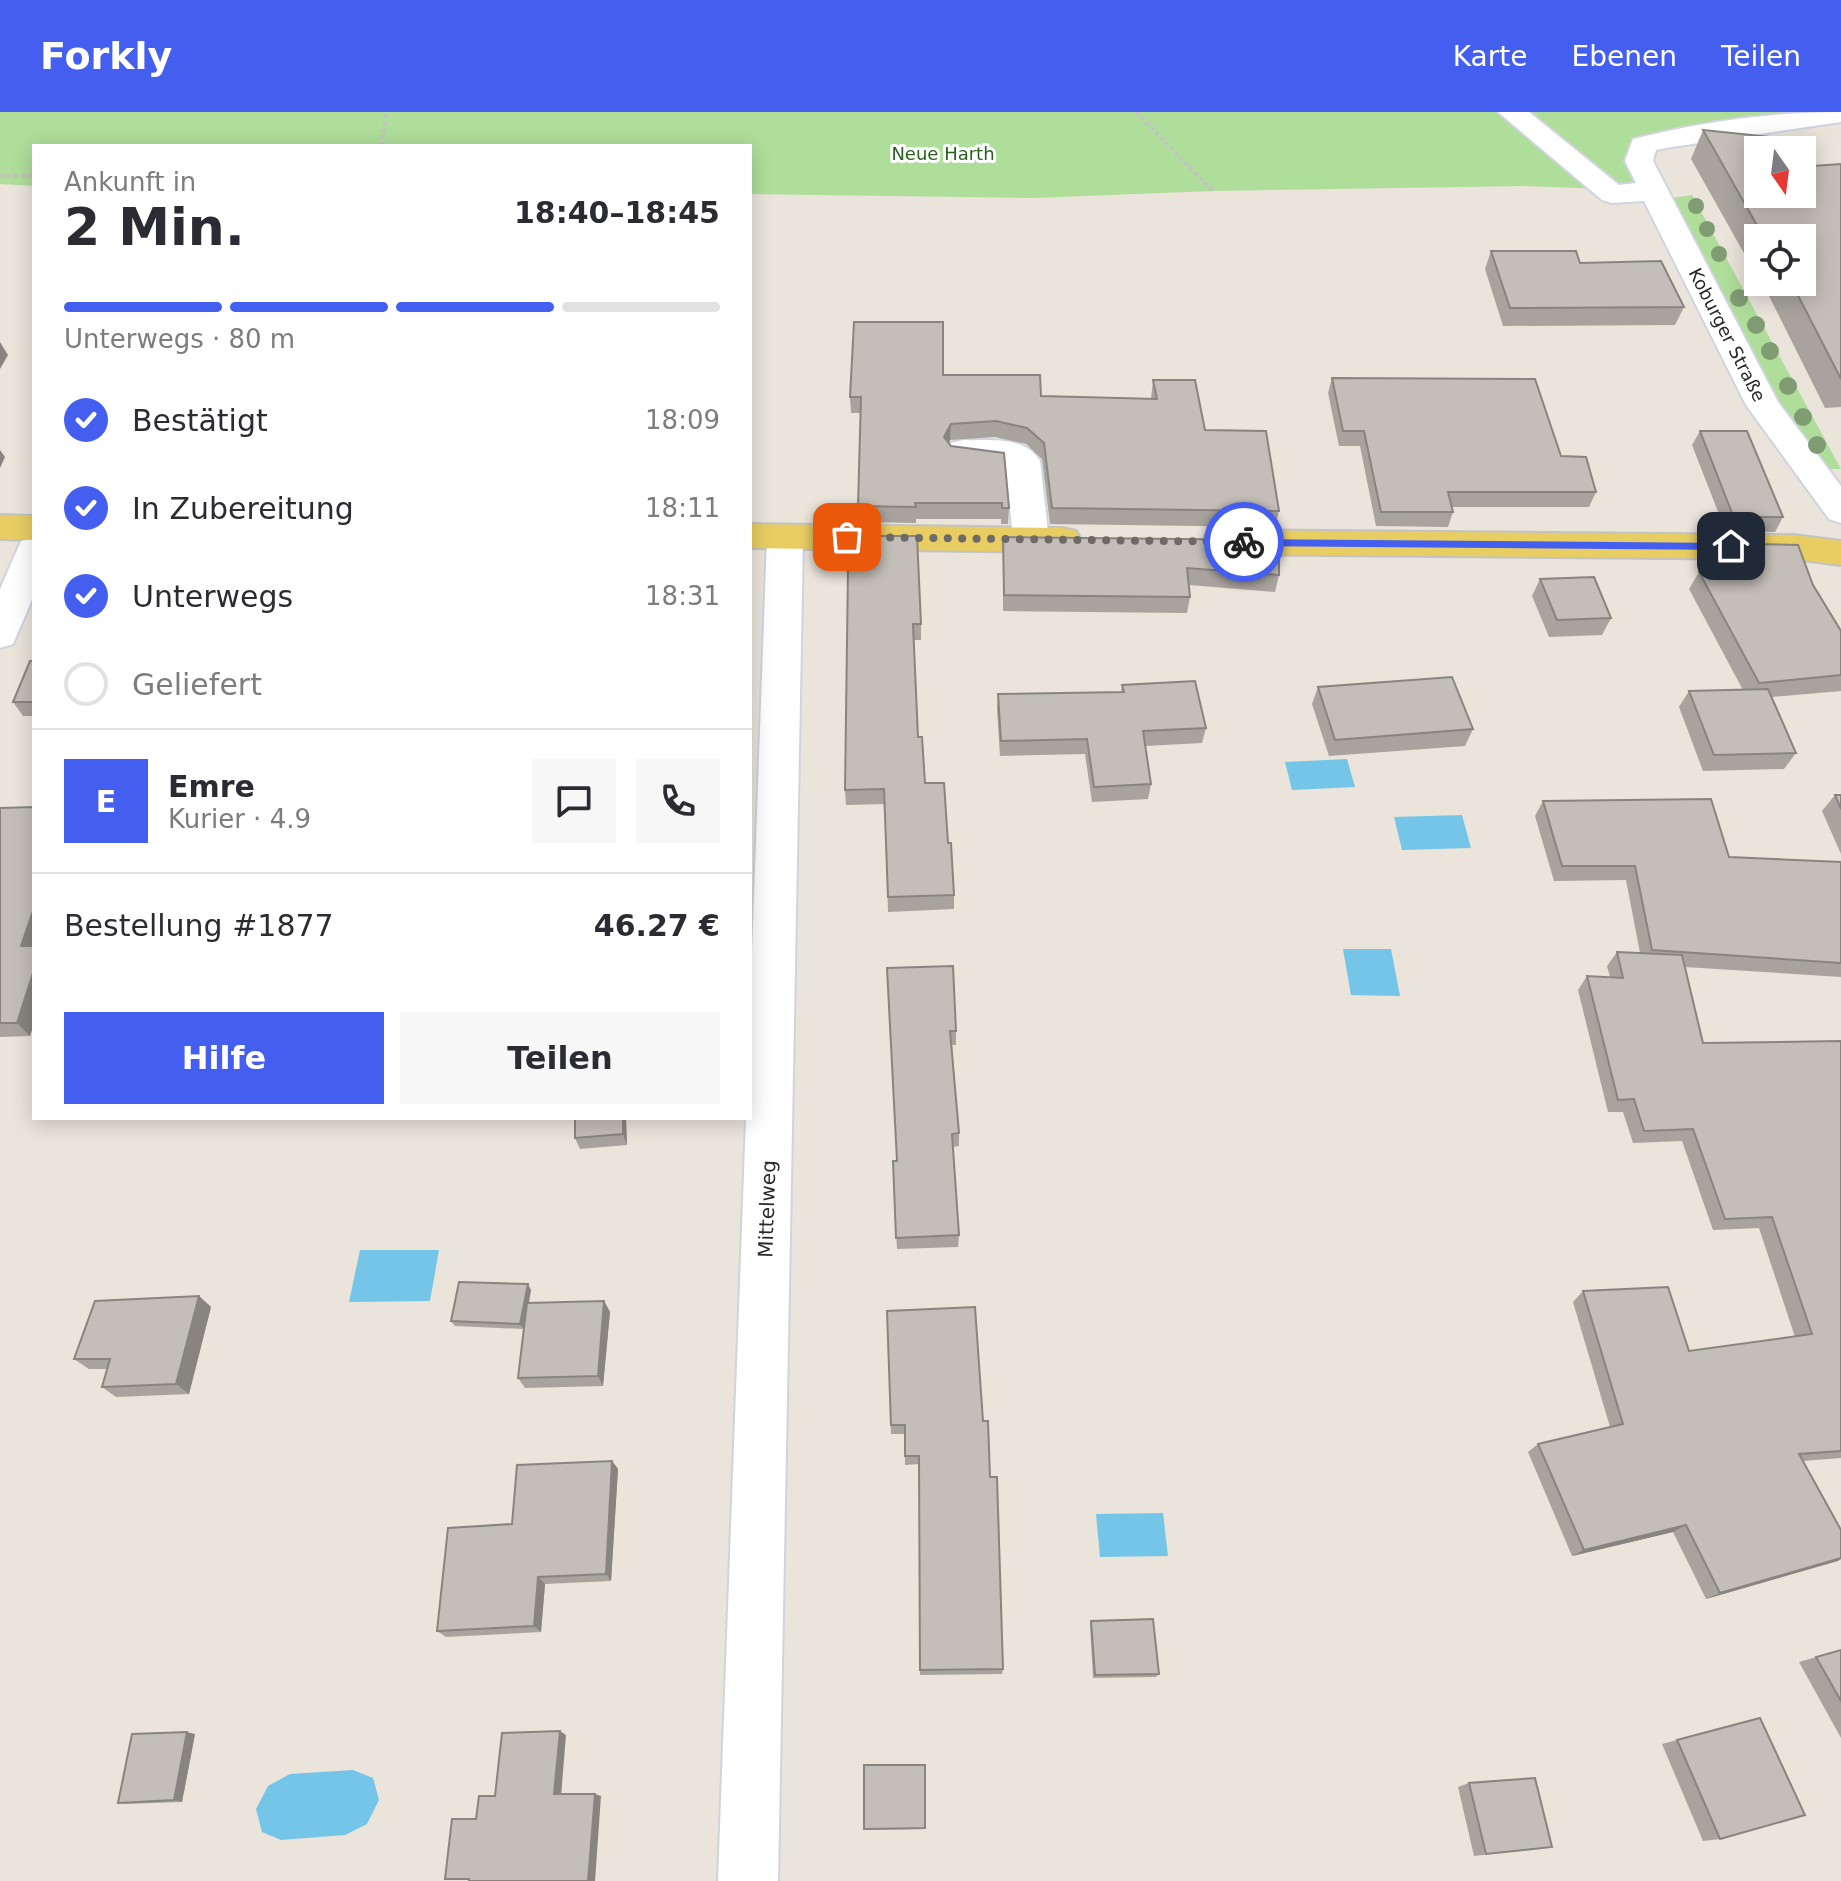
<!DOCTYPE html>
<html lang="de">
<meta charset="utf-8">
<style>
body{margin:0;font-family:"DejaVu Sans",sans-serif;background:#f7f7f7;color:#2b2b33;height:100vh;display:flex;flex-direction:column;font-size:30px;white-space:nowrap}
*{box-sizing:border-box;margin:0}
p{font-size:26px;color:#7c7c81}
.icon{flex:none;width:44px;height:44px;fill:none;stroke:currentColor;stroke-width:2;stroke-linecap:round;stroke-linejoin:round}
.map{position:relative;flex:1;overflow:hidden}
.drawer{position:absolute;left:32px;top:32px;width:720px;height:976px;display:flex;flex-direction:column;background:#fff;border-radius:0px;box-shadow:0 4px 20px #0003}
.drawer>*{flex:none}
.needle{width:52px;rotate:166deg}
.buttons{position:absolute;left:1744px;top:24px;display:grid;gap:16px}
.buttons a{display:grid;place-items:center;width:72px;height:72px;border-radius:0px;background:#fff;box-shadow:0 4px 20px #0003;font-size:40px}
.pin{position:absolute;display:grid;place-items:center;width:68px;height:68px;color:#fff;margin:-34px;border-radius:16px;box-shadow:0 4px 12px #0006}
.courier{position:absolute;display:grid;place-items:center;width:80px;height:80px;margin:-40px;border:6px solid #445eef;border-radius:50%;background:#fff;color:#222;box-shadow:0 2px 10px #0007}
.head em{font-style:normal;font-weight:600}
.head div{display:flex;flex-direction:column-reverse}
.head{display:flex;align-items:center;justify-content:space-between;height:136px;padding:0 32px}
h1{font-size:52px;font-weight:600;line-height:60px}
.bar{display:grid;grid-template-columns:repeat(4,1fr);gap:12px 8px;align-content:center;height:96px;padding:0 32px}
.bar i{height:10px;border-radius:6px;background:#e1e1e2}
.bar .selected{background:#445eef}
.bar p{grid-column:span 4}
.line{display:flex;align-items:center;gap:20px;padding:0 32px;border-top:2px solid #e1e1e2}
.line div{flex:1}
.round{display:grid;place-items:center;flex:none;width:84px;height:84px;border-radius:0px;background:#f7f7f7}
ol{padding:0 32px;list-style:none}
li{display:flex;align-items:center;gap:24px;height:88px}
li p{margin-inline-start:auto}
li .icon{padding:8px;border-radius:50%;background:#445eef;color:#fff;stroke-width:4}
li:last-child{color:#7c7c81}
li i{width:44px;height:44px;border:4px solid #e1e1e2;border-radius:50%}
.cta{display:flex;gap:16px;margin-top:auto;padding:16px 32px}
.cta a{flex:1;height:92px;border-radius:0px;background:#445eef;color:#fff;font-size:32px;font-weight:600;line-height:92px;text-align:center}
.cta a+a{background:#f7f7f7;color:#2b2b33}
header{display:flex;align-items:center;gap:48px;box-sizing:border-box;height:112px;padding:0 40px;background:#445eef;color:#fff}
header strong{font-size:38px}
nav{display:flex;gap:44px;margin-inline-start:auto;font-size:28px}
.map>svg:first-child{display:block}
</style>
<header>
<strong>Forkly</strong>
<nav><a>Karte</a><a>Ebenen</a><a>Teilen</a></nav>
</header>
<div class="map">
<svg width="1841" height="1769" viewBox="0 0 1841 1769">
<rect width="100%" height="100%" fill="#eae4db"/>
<!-- green -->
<g fill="#afde9b">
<polygon points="0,0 1841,0 1841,2 1643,33 1655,79 1525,74 1213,79 1033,86 750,82 750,34 34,34 34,74 0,72"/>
<polygon points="1692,83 1841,357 1827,357 1766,271 1672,86"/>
</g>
<!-- water -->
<g fill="#74c5e7">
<polygon points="1347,647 1355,675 1292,678 1285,650"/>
<polygon points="1462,703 1471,736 1402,738 1394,705"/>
<polygon points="1343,837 1391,837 1400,884 1351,883"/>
<polygon points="360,1138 439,1138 430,1189 349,1190"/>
<polygon points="1163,1401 1168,1444 1100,1445 1096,1402"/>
<polygon points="353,1658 373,1666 379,1688 367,1712 345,1723 281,1728 262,1720 256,1697 268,1674 290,1662"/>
</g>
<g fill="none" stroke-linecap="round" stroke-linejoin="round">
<!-- minor casing -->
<g stroke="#d1d3e1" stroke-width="4">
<g id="minor">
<path d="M1498,0h31l90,73 17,-2 -11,-22 8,-22c67,-17 138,-27 208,-27v10l-169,25 -16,3 -3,11 125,241 63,84v37l-12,-4 -83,-114 -102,-204 -32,2 -10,-3z"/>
<path d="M963,328c27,1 61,-5 77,21l9,79 -5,9 -13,3 -13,-3 -5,-9 -7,-74 -55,-7 -5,-8 5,-8z"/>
<polygon points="785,413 798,416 803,425 778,1769 718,1769 746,1006 750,1006 750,894 767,425 772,416"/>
<polygon points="34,426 34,483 13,532 0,536 0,477 21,429"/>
</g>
</g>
<!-- major casing -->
<g stroke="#c3c3c3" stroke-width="4">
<g id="major">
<polygon points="0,403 34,404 34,428 0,427"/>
<polygon points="750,412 1063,416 1076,419 1081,428 1076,437 1063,440 750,436"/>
<polygon points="1220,418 1794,423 1841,429 1841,453 1794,447 1220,442 1207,439 1202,430 1207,421"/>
</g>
</g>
<!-- path -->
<g stroke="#c3c3c3" stroke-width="4" stroke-dasharray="4 3" stroke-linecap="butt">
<polyline points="1136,0 1213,79"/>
<polyline points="381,34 387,0"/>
<polyline points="0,64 34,64"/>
</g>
<!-- minor -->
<use href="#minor" fill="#fff" fill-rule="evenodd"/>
<!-- major -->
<use href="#major" fill="#e8cd63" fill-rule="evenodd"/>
</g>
<!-- trees -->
<g fill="#809c73">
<circle cx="1696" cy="94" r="8"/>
<circle cx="1707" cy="117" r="8"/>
<circle cx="1719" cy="142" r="8"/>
<circle cx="1739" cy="186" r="9"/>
<circle cx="1756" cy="213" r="9"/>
<circle cx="1770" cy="239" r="9"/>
<circle cx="1788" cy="274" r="9"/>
<circle cx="1803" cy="305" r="9"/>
<circle cx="1817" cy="333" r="9"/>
</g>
<!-- wall -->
<g fill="#a8a39d">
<polygon points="1703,18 1813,54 1841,52 1841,295 1825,296 1762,170 1802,170 1802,126 1758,126 1758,162 1749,144 1745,143 1691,47"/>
<polygon points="1491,139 1580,151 1684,195 1675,213 1503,214 1485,157"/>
<polygon points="943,263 1041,284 1151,287 1153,268 1205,318 1279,399 1275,415 1050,412 1042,347 1026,332 995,325 950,328 949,331 1009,396 1008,412 1001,412 1001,407 916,407 916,411 859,410 861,301 851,301 850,285"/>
<polygon points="1332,266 1561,344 1596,380 1589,395 1452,395 1453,400 1448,415 1376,414 1360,334 1339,334 1328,281"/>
<polygon points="1700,319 1783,405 1775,420 1740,419 1740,415 1724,415 1692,333"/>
<polygon points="1003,425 1279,463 1275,480 1189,473 1190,485 1187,501 1003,499"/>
<polygon points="1751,432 1813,473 1841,519 1841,579 1771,585 1796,641 1784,657 1703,659 1679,595 1689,579 1743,578 1689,477 1699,460 1741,458 1741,449"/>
<polygon points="856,456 921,512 921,528 913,528 918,625 925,671 948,731 954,783 954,797 888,800 885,692 846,693 845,678"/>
<polygon points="1540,467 1611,506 1602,523 1549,525 1532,484"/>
<polygon points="34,549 34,604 23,604 13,590"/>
<polygon points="1122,573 1206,616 1202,631 1145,634 1151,672 1148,687 1092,690 1085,642 1000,644 997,597 998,582 1121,580"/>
<polygon points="1318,575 1473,617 1465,634 1329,644 1312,592"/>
<polygon points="1835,683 1841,683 1841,742 1822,699"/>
<polygon points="1543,689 1729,745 1841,750 1841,865 1685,855 1703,931 1841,929 1841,1346 1803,1349 1841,1447 1706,1487 1673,1420 1572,1444 1528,1340 1538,1332 1610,1315 1573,1190 1583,1179 1689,1239 1795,1225 1759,1116 1713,1118 1682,1029 1633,1031 1623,1000 1608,1000 1578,878 1587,864 1610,865 1607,854 1617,840 1640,841 1626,768 1554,769 1535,704"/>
<polygon points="0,696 30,924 0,925"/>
<polygon points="887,856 956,919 956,933 952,933 959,1021 959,1034 953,1035 959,1123 958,1135 897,1137 893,1049 897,1049"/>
<polygon points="626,1006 627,1033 580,1037 575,1026"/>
<polygon points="531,1178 529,1191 604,1189 610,1200 603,1274 525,1276 518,1266 524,1217 455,1214 451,1209"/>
<polygon points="199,1184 211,1195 189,1282 116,1285 102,1275 107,1257 89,1257 74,1247"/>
<polygon points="887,1199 983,1309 990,1365 1003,1557 1002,1562 920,1563 919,1352 905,1353 905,1322 891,1322"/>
<polygon points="612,1349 618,1357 611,1469 545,1472 541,1520 446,1525 437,1519 512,1412"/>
<polygon points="1091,1509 1159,1562 1156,1565 1093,1566 1090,1512"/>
<polygon points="1841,1538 1841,1626 1799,1550"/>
<polygon points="1760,1606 1720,1727 1703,1729 1662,1632"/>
<polygon points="195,1622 182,1690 126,1692 118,1691"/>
<polygon points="925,1653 925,1717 864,1718 864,1717"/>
<polygon points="1469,1671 1552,1735 1474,1744 1458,1675"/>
</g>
<!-- shaded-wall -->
<g fill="#888580">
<polygon points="0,230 8,243 0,257"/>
<polygon points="951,312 950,328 943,341 944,325"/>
<polygon points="0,338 5,345 0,356"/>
<polygon points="34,796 34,846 21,834"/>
<polygon points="34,858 34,912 30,924 17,911"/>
<polygon points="623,1006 626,1006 627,1033 623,1022"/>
<polygon points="528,1172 531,1178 524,1217 520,1212"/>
<polygon points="199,1184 211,1195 189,1282 176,1272"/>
<polygon points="604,1189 610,1200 603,1274 598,1264"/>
<polygon points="612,1349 618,1357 611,1469 606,1462"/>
<polygon points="1686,1413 1673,1420 1572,1444 1584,1438"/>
<polygon points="1841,1446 1841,1447 1838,1449 1706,1487 1720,1481"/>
<polygon points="538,1465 545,1472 541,1520 534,1514"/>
<polygon points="560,1619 566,1623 561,1685 554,1682"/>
<polygon points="187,1620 195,1622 182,1690 174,1688"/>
<polygon points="595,1682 601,1684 595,1769 588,1769"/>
</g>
<!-- building -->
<g fill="#c3beb7" stroke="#888580" stroke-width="2" fill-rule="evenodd">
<path d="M1703,18l96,10 14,26 28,-2v215l-50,-97h11v-44h-34l-5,-11h-5zM1758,38h44v44h-44z"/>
<polygon points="1491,139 1576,139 1580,151 1661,149 1684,195 1510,196"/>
<polygon points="854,210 943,210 943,263 1040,263 1041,284 1157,287 1153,268 1195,268 1205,318 1266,319 1279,399 1052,396 1044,331 1027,316 996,309 951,312 944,325 951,334 1004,341 1009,396 1002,396 1002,391 915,391 916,395 858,394 861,285 850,285"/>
<polygon points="1332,266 1535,267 1561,344 1586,345 1596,380 1448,380 1453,400 1381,400 1364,319 1343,319"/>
<polygon points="1700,319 1747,319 1783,405 1748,405 1748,401 1732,401"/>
<polygon points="857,424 917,424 921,512 913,512 918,625 922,625 925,671 944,671 948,731 951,731 954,783 888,785 884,677 845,678 848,456 856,456"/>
<polygon points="1003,425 1279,428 1279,463 1187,456 1190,485 1004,483"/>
<polygon points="1751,432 1798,433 1813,473 1841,519 1841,563 1759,571 1699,460 1752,458"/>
<polygon points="1594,465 1611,506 1557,508 1540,467"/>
<polygon points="30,549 34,549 34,590 13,590"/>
<polygon points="1452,565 1473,617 1335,628 1318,575"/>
<polygon points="1195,569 1206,616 1143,619 1151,672 1094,675 1087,627 1001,629 998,582 1124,580 1122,573"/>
<polygon points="1768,577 1796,641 1714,643 1689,579"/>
<polygon points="1835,683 1841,683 1841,697"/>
<polygon points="1711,687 1729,745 1841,750 1841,851 1652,838 1635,754 1562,754 1543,689"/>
<polygon points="34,695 34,796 21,834 34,834 34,858 17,911 0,911 0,696"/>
<polygon points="1617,840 1682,843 1703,931 1841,929 1841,1339 1799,1342 1841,1418 1841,1446 1720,1481 1686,1413 1584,1438 1538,1332 1623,1312 1583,1179 1668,1175 1689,1239 1812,1222 1772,1105 1725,1107 1693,1017 1644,1019 1634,987 1618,988 1587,864 1623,866"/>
<polygon points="953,854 956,919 950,919 959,1021 952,1022 959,1123 896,1126 893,1049 897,1049 887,856"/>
<polygon points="575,1006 623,1006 623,1022 575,1026"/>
<polygon points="459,1170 528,1172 520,1212 451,1209"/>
<polygon points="199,1184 176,1272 102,1275 110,1247 74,1247 95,1189"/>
<polygon points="604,1189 598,1264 518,1266 527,1191"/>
<polygon points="975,1195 983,1309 988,1309 990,1365 997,1365 1003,1557 920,1558 919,1344 905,1344 905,1313 891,1313 887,1199"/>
<polygon points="612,1349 606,1462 538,1465 534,1514 437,1519 448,1416 512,1412 517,1353"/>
<polygon points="1153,1507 1159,1562 1095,1563 1091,1509"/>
<polygon points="1841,1538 1841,1589 1816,1545"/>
<polygon points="1760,1606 1805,1703 1720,1727 1677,1628"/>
<polygon points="560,1619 554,1682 595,1682 588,1769 469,1769 469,1767 445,1767 452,1707 476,1707 479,1684 495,1684 502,1621"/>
<polygon points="187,1620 174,1688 118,1691 132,1622"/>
<polygon points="864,1653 925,1653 925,1716 864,1717"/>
<polygon points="1535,1666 1552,1735 1486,1742 1469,1671"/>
</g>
<!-- route -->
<polygon fill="#445eef" points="1244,427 1731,431 1737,434 1731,438 1244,434 1239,430"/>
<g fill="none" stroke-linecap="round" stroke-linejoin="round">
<!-- done -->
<polyline stroke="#6d6a67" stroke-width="8" stroke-dasharray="0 14.4" points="847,425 1244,430"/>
</g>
<g text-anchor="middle" stroke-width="6" stroke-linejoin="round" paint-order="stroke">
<!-- far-park labels -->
<g font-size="18" fill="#29611e" stroke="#fff">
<text x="943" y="48">Neue Harth</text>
</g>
<!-- far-street labels -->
<g font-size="18" fill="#292929" stroke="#fff">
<text transform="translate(1727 223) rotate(63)" y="6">Koburger Straße</text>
</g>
<!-- street labels -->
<g font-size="20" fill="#292929" stroke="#fff">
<text transform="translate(767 1097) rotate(-88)" y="7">Mittelweg</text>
</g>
</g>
</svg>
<div class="buttons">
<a><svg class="needle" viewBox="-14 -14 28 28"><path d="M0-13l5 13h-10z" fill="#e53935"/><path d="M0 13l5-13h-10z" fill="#7c7c81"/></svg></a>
<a><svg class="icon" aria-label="locate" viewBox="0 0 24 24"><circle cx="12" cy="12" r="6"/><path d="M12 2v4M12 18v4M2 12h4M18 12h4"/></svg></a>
</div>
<div class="pin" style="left:847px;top:425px;background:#ea580c"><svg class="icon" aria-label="bag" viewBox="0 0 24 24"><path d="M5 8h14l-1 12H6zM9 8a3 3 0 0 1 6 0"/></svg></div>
<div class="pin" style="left:1731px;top:434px;background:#1f2937"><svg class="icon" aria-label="home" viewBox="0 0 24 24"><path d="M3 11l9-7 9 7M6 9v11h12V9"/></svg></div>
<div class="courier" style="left:1244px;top:430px"><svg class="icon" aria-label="bike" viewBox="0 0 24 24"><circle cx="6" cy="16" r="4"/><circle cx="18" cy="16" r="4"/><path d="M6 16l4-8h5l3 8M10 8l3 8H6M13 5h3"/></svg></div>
<section class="drawer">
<div class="head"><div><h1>2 Min.</h1><p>Ankunft in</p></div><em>18:40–18:45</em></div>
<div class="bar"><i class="selected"></i><i class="selected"></i><i class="selected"></i><i></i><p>Unterwegs · 80 m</p></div>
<ol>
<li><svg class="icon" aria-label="check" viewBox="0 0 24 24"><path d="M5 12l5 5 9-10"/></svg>Bestätigt<p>18:09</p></li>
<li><svg class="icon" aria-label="check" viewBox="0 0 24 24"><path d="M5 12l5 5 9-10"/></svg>In Zubereitung<p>18:11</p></li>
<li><svg class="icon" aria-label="check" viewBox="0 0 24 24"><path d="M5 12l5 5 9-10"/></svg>Unterwegs<p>18:31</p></li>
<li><i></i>Geliefert</li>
</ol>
<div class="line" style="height:144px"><b class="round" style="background:#445eef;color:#fff">E</b><div><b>Emre</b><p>Kurier · 4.9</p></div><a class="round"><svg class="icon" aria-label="chat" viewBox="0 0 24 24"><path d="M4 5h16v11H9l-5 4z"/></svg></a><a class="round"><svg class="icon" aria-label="phone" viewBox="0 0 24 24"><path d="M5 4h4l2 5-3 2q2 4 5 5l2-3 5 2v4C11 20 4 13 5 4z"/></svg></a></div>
<div class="line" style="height:104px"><div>Bestellung #1877</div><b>46.27 €</b></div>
<div class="cta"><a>Hilfe</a><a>Teilen</a></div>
</section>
</div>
